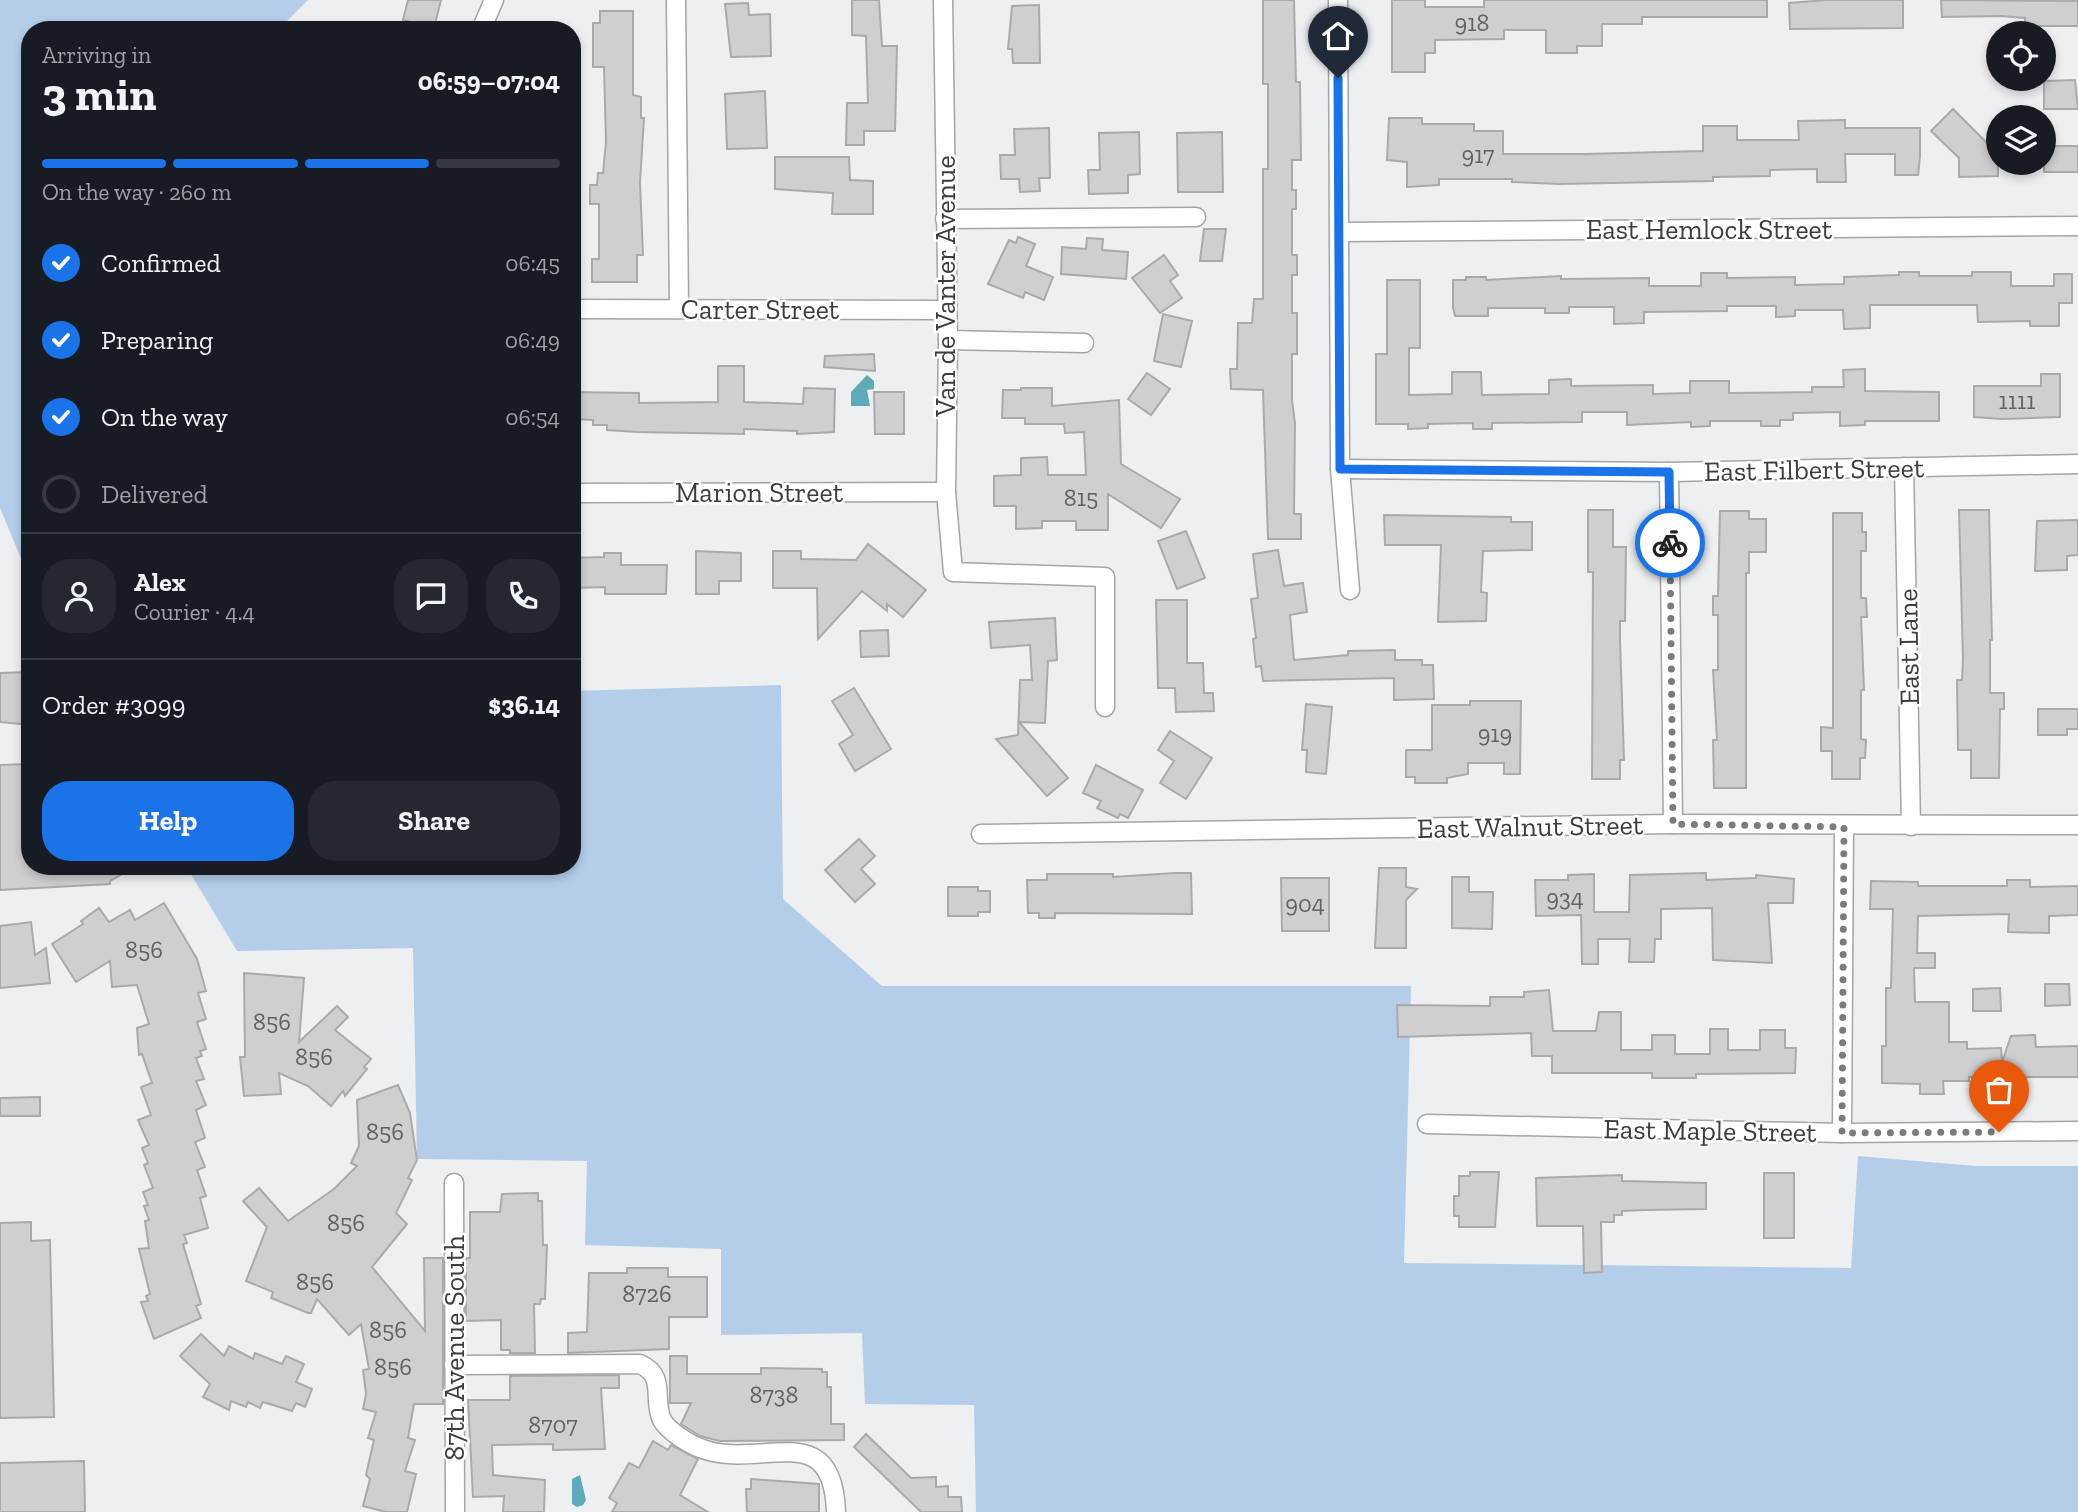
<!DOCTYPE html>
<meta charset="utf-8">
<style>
body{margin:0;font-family:"Zilla Slab",serif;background:#242831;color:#f1f3f6;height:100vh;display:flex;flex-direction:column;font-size:26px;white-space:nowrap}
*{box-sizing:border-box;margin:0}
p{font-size:23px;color:#9ea1a6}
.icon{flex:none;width:38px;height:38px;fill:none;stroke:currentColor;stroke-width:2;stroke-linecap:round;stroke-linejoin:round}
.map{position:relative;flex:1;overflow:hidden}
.side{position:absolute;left:21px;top:21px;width:560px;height:854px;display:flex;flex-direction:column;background:#171b24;border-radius:28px;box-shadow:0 4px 10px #0003}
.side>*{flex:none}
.buttons{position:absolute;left:1986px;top:21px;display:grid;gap:14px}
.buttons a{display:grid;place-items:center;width:70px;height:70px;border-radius:50%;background:#171b24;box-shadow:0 4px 10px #0003;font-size:35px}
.pin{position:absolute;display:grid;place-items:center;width:60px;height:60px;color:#fff;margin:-72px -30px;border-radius:50% 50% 50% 0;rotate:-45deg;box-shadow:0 0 7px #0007}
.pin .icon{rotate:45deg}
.courier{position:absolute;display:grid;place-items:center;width:70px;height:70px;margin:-35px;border:5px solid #1a73e8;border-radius:50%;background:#fff;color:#222;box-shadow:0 2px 9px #0007}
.head em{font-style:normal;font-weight:700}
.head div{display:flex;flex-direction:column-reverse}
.head{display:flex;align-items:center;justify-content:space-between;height:119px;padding:0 21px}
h1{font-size:46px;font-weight:700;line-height:52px}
.bar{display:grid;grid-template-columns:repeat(4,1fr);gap:10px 7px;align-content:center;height:84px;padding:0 21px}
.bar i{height:9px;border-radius:5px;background:#363941}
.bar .on{background:#1a73e8}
.bar p{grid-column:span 4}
.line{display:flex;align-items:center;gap:18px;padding:0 21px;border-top:2px solid #363941}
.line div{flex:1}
.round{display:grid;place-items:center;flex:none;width:74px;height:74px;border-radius:28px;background:#242831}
ol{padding:0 21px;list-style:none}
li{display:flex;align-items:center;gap:21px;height:77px}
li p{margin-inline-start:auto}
li .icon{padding:7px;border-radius:50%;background:#1a73e8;color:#fff;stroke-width:4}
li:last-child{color:#9ea1a6}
li i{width:38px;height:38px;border:4px solid #363941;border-radius:50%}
.primary-button{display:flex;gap:14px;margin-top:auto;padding:14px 21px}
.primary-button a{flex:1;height:80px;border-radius:28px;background:#1a73e8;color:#fff;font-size:28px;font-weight:700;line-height:80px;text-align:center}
.primary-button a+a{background:#242831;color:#f1f3f6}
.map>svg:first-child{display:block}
</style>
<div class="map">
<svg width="2078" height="1512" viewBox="0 0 2078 1512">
<rect width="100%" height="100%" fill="#eeeff0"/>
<!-- green -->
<g fill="#b4ceea">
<polygon points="0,0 308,0 278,30 30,30 30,580 0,508"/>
<polygon points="781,685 783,899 882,986 1411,986 1404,1263 1851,1268 1858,1156 1976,1166 2078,1166 2078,1512 976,1512 974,1405 865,1404 862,1333 721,1335 721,1249 585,1245 587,1161 417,1159 413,948 237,951 186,866 572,866 572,691"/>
</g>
<!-- water -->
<g fill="#5daab8">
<polygon points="867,375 874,381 874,389 867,390 870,406 851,406 851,392"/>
<polygon points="580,1475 586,1500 583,1505 577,1507 572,1504 572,1479"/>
</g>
<!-- building -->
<g fill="#d0cfd0" stroke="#abaaab" stroke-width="2">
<polygon points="408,0 441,0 434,28 403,20"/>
<polygon points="852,0 879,0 882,46 897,46 895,131 864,131 864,145 846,145 847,103 868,103 866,36 852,35"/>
<polygon points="1263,0 1294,0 1296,82 1300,82 1301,160 1292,160 1292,190 1296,190 1296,209 1292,209 1292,255 1297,255 1297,275 1292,275 1292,313 1297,313 1297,354 1292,354 1292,401 1295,423 1294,514 1301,514 1301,539 1268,539 1263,390 1231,389 1230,369 1237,369 1238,323 1252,323 1254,299 1263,299 1263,169 1268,169 1268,84 1263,84"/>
<polygon points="1392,0 1425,0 1425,7 1484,7 1484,0 1767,0 1767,17 1642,17 1642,24 1602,24 1602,46 1577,46 1577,53 1546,53 1546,30 1504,30 1504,39 1435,40 1435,53 1425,53 1425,72 1392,72"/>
<polygon points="1826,0 1903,0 1903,28 1790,29 1789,3"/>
<polygon points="1941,0 2078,1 2078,26 2025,26 2025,18 2001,16 1942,17"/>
<polygon points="748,3 749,15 770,14 771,56 731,57 725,4"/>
<polygon points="1039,5 1040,63 1013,63 1012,49 1008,49 1012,6"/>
<polygon points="600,11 633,11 633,95 641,97 641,118 644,118 640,182 643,255 637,255 637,282 592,282 592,259 599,259 599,204 590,204 590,185 597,185 598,173 603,173 606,142 604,67 593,67 593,23 600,23"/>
<polygon points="2075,80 2078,109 2044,109 2044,81"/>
<polygon points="765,91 767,148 727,149 725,94"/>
<polygon points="1953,109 1989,145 1998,145 1998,176 1959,177 1959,158 1931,131"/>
<polygon points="1389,118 1422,118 1422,124 1474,124 1474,131 1503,131 1503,154 1584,154 1703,151 1703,126 1737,126 1737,140 1799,140 1798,121 1845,120 1845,128 1920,128 1920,157 1918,175 1895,175 1895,154 1845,154 1846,182 1817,182 1817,169 1770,170 1770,176 1713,177 1713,181 1559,184 1512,182 1512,179 1439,179 1439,185 1407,187 1407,162 1387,160"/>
<polygon points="1049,128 1050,178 1039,178 1040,191 1020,192 1019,179 1001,179 1000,155 1015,155 1014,129"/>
<polygon points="1139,132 1140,174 1128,175 1128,193 1089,194 1088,170 1100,170 1099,133"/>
<polygon points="1222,132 1223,192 1178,192 1177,133"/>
<rect x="2044" y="146" width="34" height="26"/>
<polygon points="775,157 849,157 850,180 873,181 873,214 832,214 833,193 775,189"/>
<polygon points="1204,229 1226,229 1222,261 1200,261"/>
<polygon points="1018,237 1035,244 1026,266 1053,277 1044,300 1025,292 1023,298 988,284 1009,240 1016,243"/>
<polygon points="1087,238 1103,239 1102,250 1128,252 1126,279 1061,274 1062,247 1086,249"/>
<polygon points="1164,255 1178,275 1170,281 1182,298 1160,313 1132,278"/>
<polygon points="1899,272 1919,272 1919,276 1972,276 1972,272 2011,272 2011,286 2054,286 2054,274 2072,274 2072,303 2059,303 2059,326 2030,326 2030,321 1978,322 1977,305 1870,305 1870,328 1844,329 1843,310 1795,310 1795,316 1776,317 1776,306 1727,306 1727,311 1644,312 1644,323 1614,324 1614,307 1569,307 1569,313 1545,313 1545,308 1488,308 1488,316 1455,316 1453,308 1453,280 1466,280 1466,277 1486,277 1486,280 1561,276 1561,279 1649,278 1649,286 1701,286 1701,273 1727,273 1727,278 1795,277 1795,285 1844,284 1844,277 1899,275"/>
<polygon points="1387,280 1420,280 1420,348 1409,348 1409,395 1452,394 1452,372 1481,372 1482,395 1549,394 1549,380 1571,379 1571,386 1653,385 1653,394 1690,393 1690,381 1729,381 1729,393 1812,392 1812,387 1844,387 1843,370 1865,369 1865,391 1939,392 1939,421 1865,421 1865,425 1840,426 1840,412 1793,413 1793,420 1780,420 1780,426 1761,426 1761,421 1710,421 1710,426 1691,427 1691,422 1627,425 1627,412 1582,412 1582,422 1492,423 1492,429 1473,429 1473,423 1428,424 1428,428 1408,429 1408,424 1376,424 1376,354 1387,354"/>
<polygon points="1163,314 1192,321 1181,367 1154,361"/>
<polygon points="874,354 875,371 824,367 825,356"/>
<polygon points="718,366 744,366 744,402 803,404 804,388 835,389 834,432 797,434 797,431 744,429 744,434 637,432 607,430 607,425 593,425 593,420 572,419 572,392 639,393 639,403 718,402"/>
<polygon points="1147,373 1170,389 1151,415 1128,399"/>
<polygon points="2041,374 2060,374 2060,417 2002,419 1974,417 1974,386 2041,386"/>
<polygon points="1021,388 1052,388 1052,406 1119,400 1121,464 1180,499 1161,528 1108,494 1108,530 1076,530 1076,521 1042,521 1042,528 1016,529 1016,506 994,506 994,476 1021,475 1021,458 1047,457 1048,475 1086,475 1084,432 1065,433 1064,424 1025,424 1025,418 1002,418 1003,390 1021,390"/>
<polygon points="874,392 904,392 904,434 875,434"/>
<polygon points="1588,510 1613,510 1613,547 1626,547 1625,621 1620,621 1620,640 1624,760 1620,760 1620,779 1592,779 1593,572 1588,572"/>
<polygon points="1959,510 1989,510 1992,640 1990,640 1990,693 2004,693 2004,709 2000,709 1999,778 1971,778 1971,750 1958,750 1957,680 1962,680 1963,659"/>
<polygon points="1720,511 1749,511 1749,519 1766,519 1766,552 1749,552 1749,573 1746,573 1746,788 1714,788 1713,740 1717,740 1713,670 1718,670 1718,615 1713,615 1713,596 1718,596"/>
<polygon points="1833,513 1862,513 1862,532 1866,532 1866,551 1861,551 1861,598 1866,598 1867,617 1861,617 1864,690 1861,690 1861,739 1866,740 1865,758 1860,758 1860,779 1832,779 1832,751 1821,751 1821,727 1833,728"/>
<polygon points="1384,515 1511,517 1511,522 1532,522 1532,550 1483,551 1481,592 1487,593 1486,621 1438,622 1441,545 1385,545"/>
<polygon points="2078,520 2078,555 2067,556 2067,570 2035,571 2037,521"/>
<polygon points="1186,531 1205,578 1177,589 1158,541"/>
<polygon points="868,544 926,590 903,617 887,604 887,611 862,591 818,639 817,588 773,588 773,551 801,551 801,559 856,560"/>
<polygon points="1278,550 1284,586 1303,583 1307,612 1290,615 1294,660 1348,655 1348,651 1395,650 1395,660 1422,660 1422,665 1433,665 1434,699 1394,700 1394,678 1263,681 1261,666 1256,667 1253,639 1256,638 1251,599 1258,598 1253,554"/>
<polygon points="696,551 741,553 741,581 719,581 719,594 696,594"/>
<polygon points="604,553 621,553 621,565 667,565 666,594 605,594 605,587 572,588 572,558 604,557"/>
<polygon points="1156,600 1187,600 1187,663 1203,663 1204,693 1213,693 1214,711 1176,712 1175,688 1158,688"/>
<polygon points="1055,618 1057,660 1048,661 1045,723 1019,722 1068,778 1047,796 996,739 1018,735 1020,680 1032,680 1030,645 991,648 989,622"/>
<polygon points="888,630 889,656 861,657 860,631"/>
<polygon points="30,672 30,725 0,722 0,673"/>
<polygon points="854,688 891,749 855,771 839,744 853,735 832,701"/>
<polygon points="1470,701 1521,701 1520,774 1504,774 1504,763 1468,763 1468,774 1447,778 1447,783 1415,783 1415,777 1406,777 1406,750 1432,750 1432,705 1470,705"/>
<polygon points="1306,704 1332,707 1326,774 1306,772 1307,750 1302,750"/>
<polygon points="2038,709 2078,709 2078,729 2067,729 2067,735 2038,735"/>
<polygon points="1170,731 1212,758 1186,799 1160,783 1174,761 1158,750"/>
<polygon points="27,764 30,866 136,866 110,881 110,884 0,890 0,765"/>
<polygon points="1096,765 1143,790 1128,818 1120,814 1118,818 1097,808 1101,801 1083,793"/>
<polygon points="859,839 875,856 861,869 875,884 855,902 825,870"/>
<polygon points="1379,868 1406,868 1406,887 1417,889 1406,900 1406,948 1375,948"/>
<polygon points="1175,873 1191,873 1192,914 1055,913 1055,918 1039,918 1039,913 1028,913 1027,880 1047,880 1047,874 1113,874 1113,877"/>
<polygon points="1706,873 1706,880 1756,878 1756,875 1794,879 1793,903 1768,903 1772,963 1713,960 1712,908 1661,909 1661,939 1655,939 1654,962 1629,962 1630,939 1598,939 1598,964 1582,964 1581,915 1536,916 1535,880 1568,880 1568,875 1594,874 1594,912 1629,912 1630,875"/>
<polygon points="1452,877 1469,877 1469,892 1493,892 1492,929 1452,928"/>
<polygon points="1281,878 1329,878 1329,931 1282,931"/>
<polygon points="2007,880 2030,880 2030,887 2078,886 2078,915 2049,916 2049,933 2008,932 2009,914 1918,916 1917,953 1935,953 1935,968 1914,968 1915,1002 1949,1002 1949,1042 1967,1042 1967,1049 2001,1048 2002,1062 2011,1036 2035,1035 2036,1047 2078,1046 2078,1077 1969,1077 1969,1081 1943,1081 1944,1094 1920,1094 1920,1084 1882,1083 1882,1046 1886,1046 1886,988 1891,988 1893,909 1870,909 1871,881 1918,882 1918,886 2007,886"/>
<polygon points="948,887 978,887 978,891 990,891 990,912 978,912 978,916 948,916"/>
<polygon points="164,903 197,959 206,991 198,993 206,1019 197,1022 206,1049 200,1051 202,1056 196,1058 204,1079 196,1081 206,1105 196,1110 205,1138 195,1142 205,1167 197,1170 206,1196 200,1198 208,1228 184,1235 187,1243 183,1244 201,1304 196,1306 201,1318 154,1339 141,1302 148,1301 146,1296 150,1294 139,1249 149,1248 145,1221 149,1220 144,1206 148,1205 143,1192 153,1188 144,1165 148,1163 142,1148 149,1145 138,1120 151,1115 141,1087 152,1083 142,1054 139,1055 137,1028 149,1024 137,985 112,987 110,961 76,982 52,944 83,924 81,921 99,908 109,922 130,910 135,920"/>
<polygon points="31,922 35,955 46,948 50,983 0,988 0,926"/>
<polygon points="244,973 304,978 299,1042 337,1006 348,1017 335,1030 371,1059 364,1067 367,1069 345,1096 343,1091 331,1106 308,1086 279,1073 281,1094 244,1096 240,1057 245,1057"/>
<polygon points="2045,984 2069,984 2070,1005 2045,1006"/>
<polygon points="2000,988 2001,1011 1973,1011 1973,989"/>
<polygon points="1549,990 1553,1031 1596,1031 1599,1012 1621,1012 1621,1050 1652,1050 1652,1035 1675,1035 1675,1054 1710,1054 1710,1029 1728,1029 1728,1050 1760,1050 1760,1030 1785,1030 1785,1048 1796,1048 1795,1073 1696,1074 1696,1078 1652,1078 1652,1073 1552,1073 1552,1056 1532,1056 1531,1033 1398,1037 1397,1005 1490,1006 1490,997 1524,997 1524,992"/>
<polygon points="398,1085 410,1113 417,1160 408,1178 412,1180 396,1213 407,1224 372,1267 425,1331 424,1258 443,1258 443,1404 414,1404 408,1438 415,1440 405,1471 416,1474 407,1512 386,1512 363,1506 370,1479 366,1475 374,1440 368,1438 376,1412 363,1409 366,1394 363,1370 369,1369 361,1324 349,1335 317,1299 311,1313 308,1313 271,1298 273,1292 246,1281 267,1227 243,1201 259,1188 288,1221 334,1189 357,1166 351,1163 359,1146 357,1100"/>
<polygon points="40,1097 40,1116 0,1116 0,1098"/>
<polygon points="1470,1172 1499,1172 1495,1227 1459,1227 1459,1216 1454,1216 1454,1196 1459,1196 1459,1176 1470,1176"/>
<rect x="1764" y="1173" width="30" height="65"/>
<polygon points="1622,1175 1622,1181 1706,1183 1706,1209 1645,1210 1622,1211 1622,1215 1614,1215 1614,1222 1601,1222 1602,1272 1584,1273 1583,1226 1537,1226 1536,1178"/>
<polygon points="538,1193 538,1201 542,1201 543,1245 547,1245 545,1299 541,1299 540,1304 534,1304 535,1353 510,1353 510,1350 501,1350 501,1320 466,1321 466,1258 470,1258 470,1212 500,1212 502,1194"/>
<polygon points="31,1222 31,1241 50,1240 54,1417 0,1418 0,1223"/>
<polygon points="627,1268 668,1268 668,1277 707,1277 707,1317 669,1317 669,1349 568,1353 568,1333 587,1332 589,1273 627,1273"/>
<polygon points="201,1334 224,1356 229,1346 253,1359 255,1353 282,1364 286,1356 304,1364 296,1382 312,1389 305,1407 296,1403 292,1411 263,1402 260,1408 248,1402 246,1407 231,1401 229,1410 203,1397 210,1384 180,1356"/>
<polygon points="670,1356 687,1356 687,1374 761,1374 761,1368 822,1369 822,1372 827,1372 827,1387 831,1387 831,1424 844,1424 844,1440 720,1441 700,1436 681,1424 691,1403 670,1403"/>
<polygon points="619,1375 619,1388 601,1388 605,1449 553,1450 553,1444 492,1445 493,1475 545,1480 544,1512 503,1512 504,1496 473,1497 468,1400 510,1400 510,1376"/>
<polygon points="866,1434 911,1478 936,1477 936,1487 948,1486 948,1497 961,1497 962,1512 921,1512 854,1447"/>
<polygon points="653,1441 668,1450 671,1445 698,1459 680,1495 708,1512 612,1512 617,1503 609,1498 629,1463 639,1468"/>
<polygon points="84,1461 85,1512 0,1512 0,1463"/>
<polygon points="751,1479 819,1484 819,1512 747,1512 746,1489 751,1489"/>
</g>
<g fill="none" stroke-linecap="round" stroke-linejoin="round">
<!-- minor casing -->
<g stroke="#a4a5a6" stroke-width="21">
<g id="minor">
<polyline points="676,0 679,308"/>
<polyline points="943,0 948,340 946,492 953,572 1105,577 1105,707"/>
<polyline points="1338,0 1340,469 1350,590"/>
<polyline points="481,30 494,0"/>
<polyline points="945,219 1196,217"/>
<polyline points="1340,232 2078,226"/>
<polyline points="573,309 947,310"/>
<polyline points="948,340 1084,343"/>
<polyline points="1904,467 1911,826"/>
<polyline points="1340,469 1669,472 2078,464"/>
<polyline points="1669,472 1673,824"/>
<polyline points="572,493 946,492"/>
<polyline points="981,834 1673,824 2078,825"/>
<polyline points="1427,1124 1842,1133 2078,1131"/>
<polyline points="1842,1133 1844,826"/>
<polyline points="454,1183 455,1512"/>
<path d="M454,1365l186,-1c27,12 12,35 22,56 6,11 27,24 38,28 59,24 133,-34 136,64"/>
</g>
</g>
<!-- minor -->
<use href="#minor" stroke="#fff" stroke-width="18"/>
</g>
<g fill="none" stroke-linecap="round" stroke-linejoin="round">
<!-- done -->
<polyline stroke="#7a7b7c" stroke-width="7" stroke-dasharray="0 12.6" points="1670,543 1673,824 1844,827 1842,1133 1999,1132"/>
<!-- route -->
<polyline stroke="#1a73e8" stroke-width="9" points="1338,78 1340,469 1669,472 1670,543"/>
</g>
<g text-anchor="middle" stroke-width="5" stroke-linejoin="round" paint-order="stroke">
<!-- number labels -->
<g font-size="24" fill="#616262">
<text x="1472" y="31">918</text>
<text x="1478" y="163">917</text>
<text x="2017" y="409">1111</text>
<text x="1081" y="506">815</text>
<text x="1495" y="742">919</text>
<text x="1565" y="906">934</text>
<text x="1305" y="912">904</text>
<text x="144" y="958">856</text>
<text x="272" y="1030">856</text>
<text x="314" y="1065">856</text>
<text x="385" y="1140">856</text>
<text x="346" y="1231">856</text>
<text x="315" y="1290">856</text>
<text x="647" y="1302">8726</text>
<text x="388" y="1338">856</text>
<text x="393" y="1375">856</text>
<text x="774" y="1403">8738</text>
<text x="553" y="1433">8707</text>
</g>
<!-- street labels -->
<g font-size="28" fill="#3c3d3d" stroke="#fff">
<text x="1709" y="239">East Hemlock Street</text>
<text transform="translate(945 286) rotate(-90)" y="10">Van de Vanter Avenue</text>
<text x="760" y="319">Carter Street</text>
<text transform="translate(1814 469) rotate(-1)" y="10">East Filbert Street</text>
<text x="759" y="502">Marion Street</text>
<text transform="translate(1908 647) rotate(-91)" y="10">East Lane</text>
<text transform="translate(1530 826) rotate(-1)" y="10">East Walnut Street</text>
<text transform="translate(1710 1130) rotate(1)" y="10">East Maple Street</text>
<text transform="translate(454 1348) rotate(-90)" y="10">87th Avenue South</text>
</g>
</g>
</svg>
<div class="buttons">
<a><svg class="icon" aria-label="locate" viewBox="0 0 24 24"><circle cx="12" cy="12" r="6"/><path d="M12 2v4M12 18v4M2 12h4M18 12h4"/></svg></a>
<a><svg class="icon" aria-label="layers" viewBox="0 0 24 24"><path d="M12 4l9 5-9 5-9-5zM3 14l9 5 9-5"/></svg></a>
</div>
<div class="pin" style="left:1999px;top:1132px;background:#ea580c"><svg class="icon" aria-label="bag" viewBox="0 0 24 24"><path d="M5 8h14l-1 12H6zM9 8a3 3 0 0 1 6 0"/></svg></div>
<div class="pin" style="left:1338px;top:78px;background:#1f2937"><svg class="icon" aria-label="home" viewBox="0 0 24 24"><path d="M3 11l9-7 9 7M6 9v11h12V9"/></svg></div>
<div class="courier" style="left:1670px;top:543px"><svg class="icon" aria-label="bike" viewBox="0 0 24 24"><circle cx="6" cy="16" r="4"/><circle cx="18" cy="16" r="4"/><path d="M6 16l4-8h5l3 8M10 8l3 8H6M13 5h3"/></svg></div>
<section class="side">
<div class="head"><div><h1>3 min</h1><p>Arriving in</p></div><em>06:59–07:04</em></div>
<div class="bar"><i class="on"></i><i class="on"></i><i class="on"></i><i></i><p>On the way · 260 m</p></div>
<ol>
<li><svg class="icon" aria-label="check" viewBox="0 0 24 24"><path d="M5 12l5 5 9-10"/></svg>Confirmed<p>06:45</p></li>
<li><svg class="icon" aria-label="check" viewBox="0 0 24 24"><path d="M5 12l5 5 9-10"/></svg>Preparing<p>06:49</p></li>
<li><svg class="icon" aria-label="check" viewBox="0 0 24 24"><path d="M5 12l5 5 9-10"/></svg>On the way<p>06:54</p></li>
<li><i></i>Delivered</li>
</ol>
<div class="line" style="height:126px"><a class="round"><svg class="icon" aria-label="person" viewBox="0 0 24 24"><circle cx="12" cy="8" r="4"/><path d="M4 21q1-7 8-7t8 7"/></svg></a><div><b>Alex</b><p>Courier · 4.4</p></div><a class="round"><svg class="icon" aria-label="chat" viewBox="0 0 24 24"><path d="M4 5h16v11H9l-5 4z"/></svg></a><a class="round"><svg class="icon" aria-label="phone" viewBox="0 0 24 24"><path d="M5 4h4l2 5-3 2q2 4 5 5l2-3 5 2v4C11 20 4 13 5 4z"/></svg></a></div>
<div class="line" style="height:91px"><div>Order #3099</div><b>$36.14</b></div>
<div class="primary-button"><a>Help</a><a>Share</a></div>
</section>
</div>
